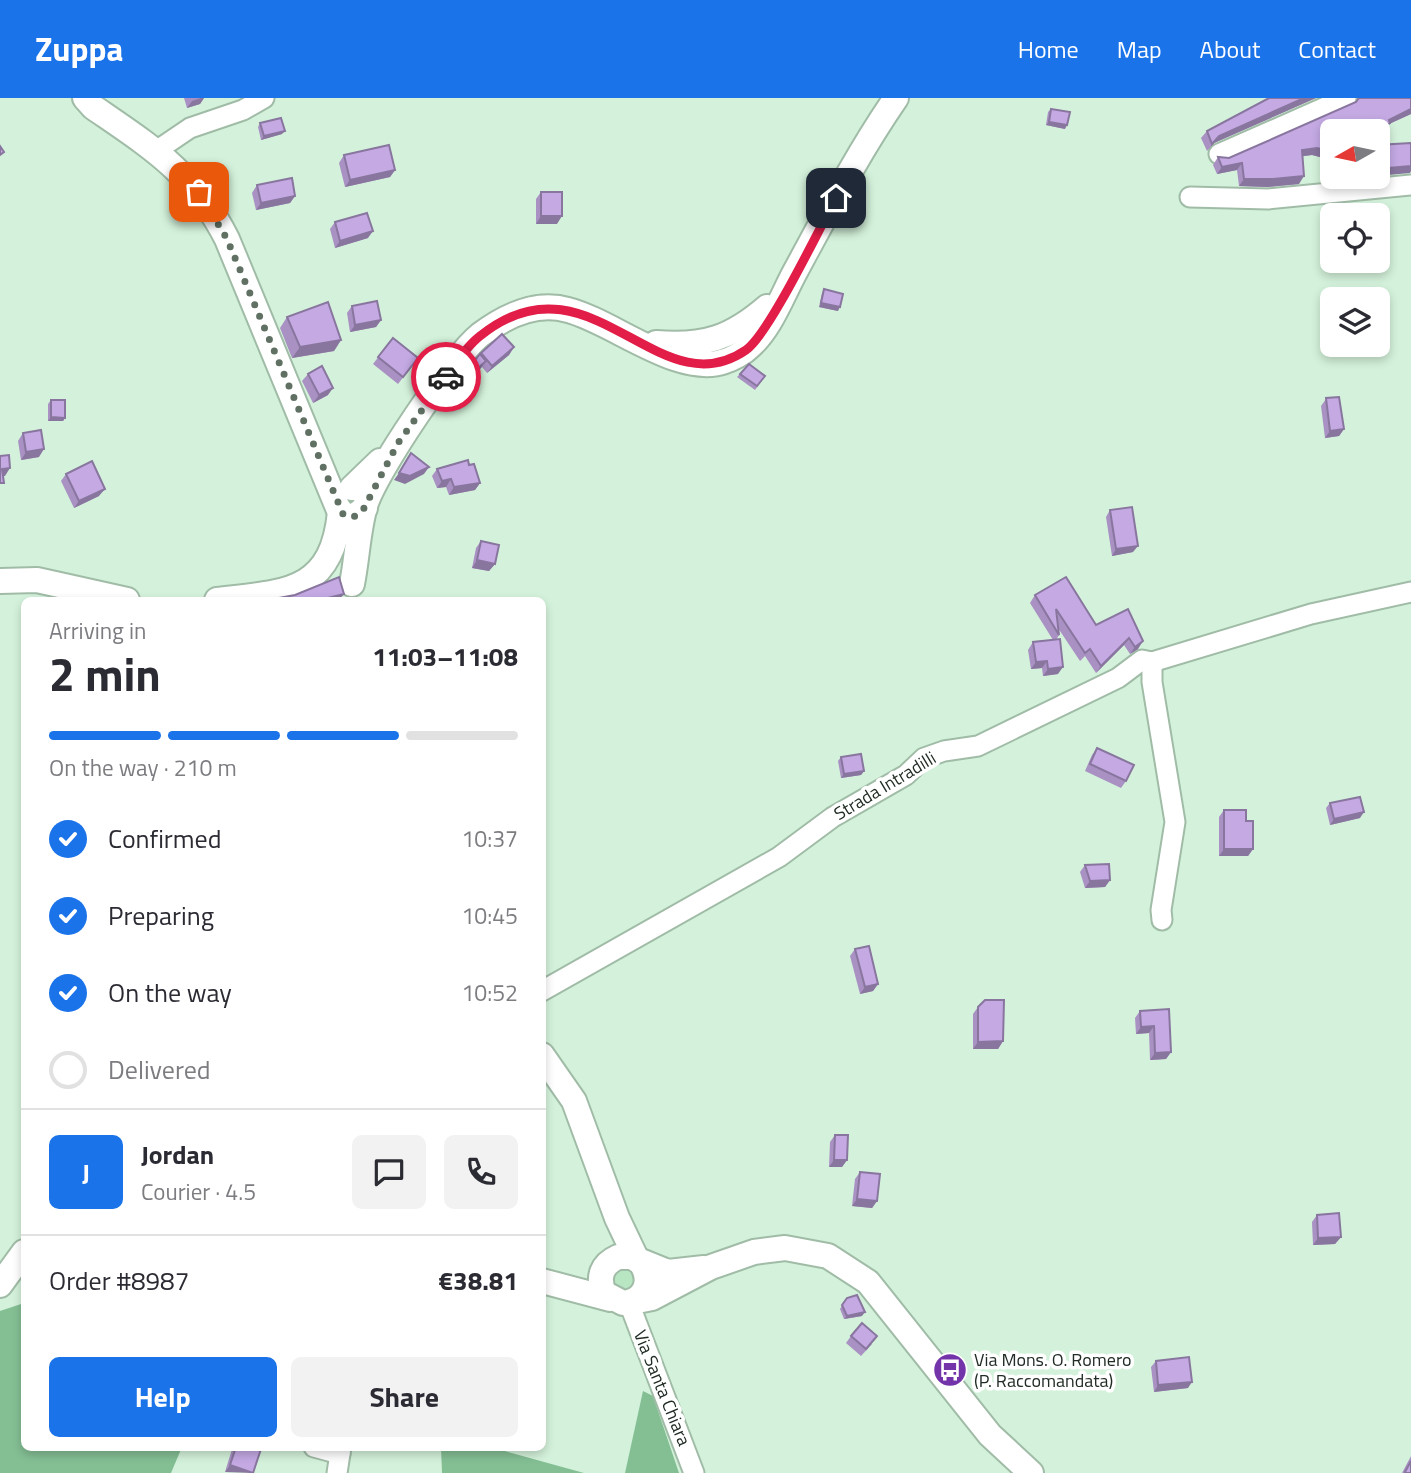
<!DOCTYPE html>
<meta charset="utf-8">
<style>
body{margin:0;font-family:"Titillium Web",sans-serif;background:#f2f2f3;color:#2b2b33;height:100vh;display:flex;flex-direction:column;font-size:26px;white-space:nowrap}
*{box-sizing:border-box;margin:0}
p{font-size:23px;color:#7c7c81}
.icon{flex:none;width:38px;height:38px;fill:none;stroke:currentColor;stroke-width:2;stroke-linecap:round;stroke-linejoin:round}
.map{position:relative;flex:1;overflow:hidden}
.drawer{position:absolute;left:21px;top:499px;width:525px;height:854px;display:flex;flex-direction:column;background:#fff;border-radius:10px;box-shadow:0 4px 10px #0003}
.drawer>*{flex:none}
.needle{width:46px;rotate:261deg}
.buttons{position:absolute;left:1320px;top:21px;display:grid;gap:14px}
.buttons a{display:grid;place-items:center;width:70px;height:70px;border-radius:10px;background:#fff;box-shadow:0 4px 10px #0003;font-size:35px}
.pin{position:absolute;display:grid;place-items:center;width:60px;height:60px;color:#fff;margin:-30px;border-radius:14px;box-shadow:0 4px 10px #0006}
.courier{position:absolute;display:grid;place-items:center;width:70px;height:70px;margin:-35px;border:5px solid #e11d48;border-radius:50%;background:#fff;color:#222;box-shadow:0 2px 9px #0007}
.summary em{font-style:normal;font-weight:700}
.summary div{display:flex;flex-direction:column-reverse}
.summary{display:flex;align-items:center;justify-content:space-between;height:119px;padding:0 28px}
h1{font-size:46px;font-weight:700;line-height:52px}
.bar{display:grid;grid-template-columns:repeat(4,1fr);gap:10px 7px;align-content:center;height:84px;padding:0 28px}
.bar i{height:9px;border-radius:5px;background:#e1e1e2}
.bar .on{background:#1a73e8}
.bar p{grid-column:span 4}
.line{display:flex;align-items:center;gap:18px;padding:0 28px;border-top:2px solid #e1e1e2}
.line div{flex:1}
.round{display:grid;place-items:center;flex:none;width:74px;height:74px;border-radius:10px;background:#f2f2f3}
ol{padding:0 28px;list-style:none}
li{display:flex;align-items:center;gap:21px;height:77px}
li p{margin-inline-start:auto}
li .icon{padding:7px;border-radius:50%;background:#1a73e8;color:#fff;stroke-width:4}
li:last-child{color:#7c7c81}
li i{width:38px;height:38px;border:4px solid #e1e1e2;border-radius:50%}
.primary-button{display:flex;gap:14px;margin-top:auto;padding:14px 28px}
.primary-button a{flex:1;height:80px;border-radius:10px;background:#1a73e8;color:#fff;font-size:28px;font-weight:700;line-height:80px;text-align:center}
.primary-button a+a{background:#f2f2f3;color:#2b2b33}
header{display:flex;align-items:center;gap:42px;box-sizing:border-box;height:98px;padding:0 35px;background:#1a73e8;color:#fff}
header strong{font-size:33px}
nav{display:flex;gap:38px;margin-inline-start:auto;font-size:24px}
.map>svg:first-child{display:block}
</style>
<header>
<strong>Zuppa</strong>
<nav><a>Home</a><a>Map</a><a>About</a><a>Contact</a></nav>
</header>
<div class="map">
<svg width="1411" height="1375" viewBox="0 0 1411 1375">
<rect width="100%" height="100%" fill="#d4f2db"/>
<!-- green -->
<polygon fill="#b8e6c3" points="614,1170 633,1170 636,1189 619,1195 609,1179"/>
<!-- forest -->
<g fill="#84bf94">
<polygon points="24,1205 24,1349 182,1349 171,1375 0,1375 0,1213"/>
<polygon points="643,1293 653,1298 679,1375 625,1375"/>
<polygon points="441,1349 490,1349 584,1375 442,1375"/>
</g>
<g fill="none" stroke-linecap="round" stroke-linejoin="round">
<!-- minor casing -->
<g stroke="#a0bca7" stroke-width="23">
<g id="minor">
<polyline points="156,53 190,30 243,12 264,0"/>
<polyline points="1219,56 1346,0"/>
<polyline points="1190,99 1268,101 1411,87"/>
<polyline points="1152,564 1152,584 1175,724 1161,812 1162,822"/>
<polyline points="542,893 779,759 833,719 906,677 924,660 944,653 978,648 1118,580 1142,562 1152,564 1311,516 1411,494"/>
<polyline points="629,1205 694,1375"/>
<polyline points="314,1349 340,1356"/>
<polyline points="337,1375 341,1349"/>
</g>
</g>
<!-- tertiary casing -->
<g stroke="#a0bca7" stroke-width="28">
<g id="tertiary">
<path d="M85,0l8,9c58,40 101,66 134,132l111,269 5,6 10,3 12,-9"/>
<path d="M656,245c48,4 75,-5 111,-36"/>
<polyline points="352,390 380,363"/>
<polyline points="0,483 37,482 127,502"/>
<path d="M352,486c5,-25 6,-54 13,-78 10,-34 88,-149 115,-171 25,-19 57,-34 88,-25 46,12 111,68 157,51 7,-2 18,-8 23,-13 22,-18 34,-52 47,-76 32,-59 63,-119 101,-174"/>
<path d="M217,502c67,-8 115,-6 123,-88"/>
<polyline points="542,957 574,1003 617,1120 637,1162"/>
<path d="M641,1165c12,18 4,38 -18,40l-19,-10c-7,-16 -2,-29 14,-36h13l37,15 36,-4"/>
<polyline points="542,1183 610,1201"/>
<polyline points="0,1187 24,1154"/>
<polyline points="632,1204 652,1200 711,1169 754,1154 785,1150 828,1158 868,1184 990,1337 1031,1375"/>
</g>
</g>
<!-- minor -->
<use href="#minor" stroke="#fff" stroke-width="19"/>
<!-- tertiary -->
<use href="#tertiary" stroke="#fff" stroke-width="24"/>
</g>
<!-- wall -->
<g fill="#a991c3">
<polygon points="184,0 204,0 200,6 187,10"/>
<polygon points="1269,0 1316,0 1214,45 1207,53 1201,40 1207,33"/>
<polygon points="1357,0 1411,0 1411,16 1389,26 1385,32 1377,37 1377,33 1332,33 1332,79 1370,79 1325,83 1324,60 1312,57 1303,58 1299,86 1268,89 1239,88 1237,72 1217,76 1213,67 1218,59 1229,60 1356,4 1358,2"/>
<polygon points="1051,11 1065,31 1046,27 1048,14"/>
<polygon points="260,25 282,36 261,42 258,29"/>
<polygon points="344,57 395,72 390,79 345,89 339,65"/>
<polygon points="257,87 295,98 290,105 256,112 252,95"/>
<polygon points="541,94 557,126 536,126 536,101"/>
<polygon points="335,124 368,140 335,150 330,131"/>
<polygon points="824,191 838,213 819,209 822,195"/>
<polygon points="352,208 381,222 376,229 350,234 347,215"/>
<polygon points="287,219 341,242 334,253 292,260 280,230"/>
<polygon points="393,240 418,260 398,286 373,266"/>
<polygon points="514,249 509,257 487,275 482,269 472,279 467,273 481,255"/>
<polygon points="308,276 328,297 313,305 302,283"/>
<polygon points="740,276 765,278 755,292 737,279"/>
<polygon points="1326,301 1344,331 1339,338 1325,340 1321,308"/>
<polygon points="51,302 65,320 63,323 48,323 48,306"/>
<polygon points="23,335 39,359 21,362 18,343"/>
<polygon points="469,367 480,385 475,392 449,397 446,389 437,390 432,378 437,371"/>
<polygon points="66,376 99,398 74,410 61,383"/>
<polygon points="1110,412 1133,454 1112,458 1106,419"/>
<polygon points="481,443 495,466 489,473 472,470 476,450"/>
<polygon points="1035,497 1096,527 1128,511 1138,551 1130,556 1124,547 1096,575 1085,558 1080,563 1058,530 1059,537 1056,542 1058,576 1043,578 1042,570 1031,571 1028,552 1033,544 1053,542 1030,505"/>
<polygon points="1097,650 1126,683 1121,690 1085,673 1092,657"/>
<polygon points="841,659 864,673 861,677 841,680 838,663"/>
<polygon points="1330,705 1360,720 1330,727 1326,710"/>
<polygon points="1224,712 1246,723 1253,751 1248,758 1219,758 1219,719"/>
<polygon points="1085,767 1110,782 1105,789 1085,790 1080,774"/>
<polygon points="855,851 878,886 873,893 860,896 850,858"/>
<polygon points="978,909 1003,943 998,951 973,951 973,916"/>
<polygon points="1169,911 1171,954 1166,961 1150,962 1149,935 1136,936 1135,920 1140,913"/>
<polygon points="835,1037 847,1062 842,1069 829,1069 830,1044"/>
<polygon points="860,1074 877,1103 872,1110 852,1108 855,1081"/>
<polygon points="1317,1117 1341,1139 1335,1146 1313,1147 1312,1124"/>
<polygon points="847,1200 862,1218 844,1221 840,1211"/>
<polygon points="851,1238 872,1246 861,1258 846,1245"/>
<polygon points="1156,1263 1188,1290 1154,1294 1151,1269"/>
<polygon points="233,1349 255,1349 225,1374 232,1351"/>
<polygon points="1411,1358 1411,1375 1402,1375"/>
</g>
<!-- shaded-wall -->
<g fill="#89769f">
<polygon points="201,0 204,0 200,6 187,10 192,3"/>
<polygon points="1304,0 1316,0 1214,45 1207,53 1219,38"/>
<polygon points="1411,11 1411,16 1389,26 1385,32 1377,37 1377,33 1389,22"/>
<polygon points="1049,24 1067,27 1065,31 1046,27"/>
<polygon points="285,33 282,36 261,42 264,38"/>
<polygon points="1317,50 1329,53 1324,60 1312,57 1297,59 1302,52"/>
<polygon points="1242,65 1237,72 1217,76 1222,69"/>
<polygon points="1411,68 1411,73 1410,75 1377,78 1377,71"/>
<polygon points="395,72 390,79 345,89 350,82"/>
<polygon points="1330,76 1332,76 1332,79 1370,79 1325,83"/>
<polygon points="1304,78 1299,86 1268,89 1239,88 1244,81"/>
<polygon points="295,98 290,105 256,112 261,105"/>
<polygon points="541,118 562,118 557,126 536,126"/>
<polygon points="373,133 368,140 335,150 340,143"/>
<polygon points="821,205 840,209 838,213 819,209"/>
<polygon points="381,222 376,229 350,234 355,227"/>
<polygon points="341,242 334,253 292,260 300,249"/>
<polygon points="514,249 509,257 487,275 492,268"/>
<polygon points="486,263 481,270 472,279 477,271"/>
<polygon points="333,290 328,297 313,305 319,297"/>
<polygon points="51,319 65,320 63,323 48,323"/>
<polygon points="1344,331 1339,338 1325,340 1330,333"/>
<polygon points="44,351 39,359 21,362 26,354"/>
<polygon points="429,369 424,376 405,386 394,382 399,375"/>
<polygon points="10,370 5,378 0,378 2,371"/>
<polygon points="451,381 446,389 437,390 442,383"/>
<polygon points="480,385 475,392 449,397 454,389"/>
<polygon points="105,391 99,398 74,410 79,403"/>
<polygon points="1138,448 1133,454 1112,458 1116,451"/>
<polygon points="477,462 495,466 489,473 472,470"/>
<polygon points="344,496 339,502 320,502"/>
<polygon points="1129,540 1124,547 1096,575 1101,568"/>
<polygon points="1143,543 1138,551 1130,556 1135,549"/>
<polygon points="1047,563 1042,570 1031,571 1036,564"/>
<polygon points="1063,569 1058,576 1043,578 1048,571"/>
<polygon points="864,673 861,677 841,680 844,676"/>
<polygon points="1364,714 1360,720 1330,727 1334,721"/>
<polygon points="1224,751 1253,751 1248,758 1219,758"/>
<polygon points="1110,782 1105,789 1085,790 1090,783"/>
<polygon points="878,886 873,893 860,896 865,889"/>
<polygon points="1154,928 1149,935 1136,936 1141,929"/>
<polygon points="1003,943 998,951 973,951 978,944"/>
<polygon points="1171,954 1166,961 1150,962 1155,955"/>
<polygon points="834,1062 847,1062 842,1069 829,1069"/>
<polygon points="857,1101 877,1103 872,1110 852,1108"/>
<polygon points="1341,1139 1335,1146 1313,1147 1318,1140"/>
<polygon points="865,1214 862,1218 844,1221 847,1218"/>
<polygon points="1192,1284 1188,1290 1154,1294 1158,1287"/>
<polygon points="230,1367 253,1375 225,1374"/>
</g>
<!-- building -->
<g fill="#c4a9e3" stroke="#89769f" stroke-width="2">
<polygon points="1269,0 1304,0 1219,38 1212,46 1207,33"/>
<polygon points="1359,0 1411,0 1411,11 1389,22 1390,25 1377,33 1332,33 1332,76 1330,76 1329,53 1317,50 1302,52 1304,78 1273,81 1244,81 1242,65 1222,69 1218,59 1229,60 1356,4"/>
<polygon points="1051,11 1070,14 1067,27 1049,24"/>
<polygon points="281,20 285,33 264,38 260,25"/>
<polygon points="1411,45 1411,68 1377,71 1377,47"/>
<polygon points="389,47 395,72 350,82 344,57"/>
<polygon points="0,48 4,54 0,57"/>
<polygon points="292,80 295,98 261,105 257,87"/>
<rect x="541" y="94" width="21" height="24"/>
<polygon points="367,115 373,133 340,143 335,124"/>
<polygon points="824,191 843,196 840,209 821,205"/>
<polygon points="377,203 381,222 355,227 352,208"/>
<polygon points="328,204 341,242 300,249 287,219"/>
<polygon points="502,236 514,249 492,268 481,255"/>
<polygon points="393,240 418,260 403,279 378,259"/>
<polygon points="480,256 486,263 477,271 472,266"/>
<polygon points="749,266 765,278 757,288 740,276"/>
<polygon points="322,268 333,290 319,297 308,276"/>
<polygon points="1339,299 1344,331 1330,333 1326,300"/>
<polygon points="51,302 65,302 65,320 51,319"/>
<polygon points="41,332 44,351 26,354 23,335"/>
<polygon points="411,355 429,369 410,378 399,375"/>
<polygon points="9,357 10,370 2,371 4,385 0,385 0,358"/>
<polygon points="468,362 469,367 474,366 480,385 454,389 451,381 442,383 437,371"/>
<polygon points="92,363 105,391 79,403 66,376"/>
<polygon points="1132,409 1138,448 1116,451 1110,412"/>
<polygon points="481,443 499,447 495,466 477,462"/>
<polygon points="339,479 344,496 320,502 268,502 295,497"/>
<polygon points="1066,479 1096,527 1128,511 1143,543 1135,549 1129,540 1101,568 1090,551 1085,555 1056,511 1059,537 1035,497"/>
<polygon points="1060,541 1063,569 1048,571 1047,563 1036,564 1033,544"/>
<polygon points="1097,650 1134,667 1126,683 1090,666"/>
<polygon points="861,656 864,673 844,676 841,659"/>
<polygon points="1360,699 1364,714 1334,721 1330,705"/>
<polygon points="1224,712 1246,712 1246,723 1253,723 1253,751 1224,751"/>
<polygon points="1109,766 1110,782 1090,783 1085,767"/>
<polygon points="869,848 878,886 865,889 855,851"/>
<polygon points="985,902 1004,902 1003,943 978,944 978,909"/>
<polygon points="1169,911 1171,954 1155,955 1154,928 1141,929 1140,913"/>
<polygon points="835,1037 848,1037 847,1062 834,1062"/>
<polygon points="860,1074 880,1076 877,1103 857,1101"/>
<polygon points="1339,1115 1341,1139 1318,1140 1317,1117"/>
<polygon points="857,1197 865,1214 847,1218 842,1207 847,1200"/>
<polygon points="862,1225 877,1238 866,1251 851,1238"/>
<polygon points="1189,1259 1192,1284 1158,1287 1156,1263"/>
<polygon points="236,1349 255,1349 261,1351 253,1375 230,1367"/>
<polygon points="1411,1363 1411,1375 1406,1375 1405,1374"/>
</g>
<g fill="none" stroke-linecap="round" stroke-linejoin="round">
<!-- done -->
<polyline stroke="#607164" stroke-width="7" stroke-dasharray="0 12.6" points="199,94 227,141 343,416 353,419 362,414 398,345 446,279"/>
<!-- route -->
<path stroke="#e11d48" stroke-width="9" d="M446,279c10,-14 20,-30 34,-41 110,-89 178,75 266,14 23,-16 73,-121 90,-152"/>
</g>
<!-- icons -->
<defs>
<g id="bus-disc" transform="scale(1.75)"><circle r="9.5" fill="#7334a9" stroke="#fff"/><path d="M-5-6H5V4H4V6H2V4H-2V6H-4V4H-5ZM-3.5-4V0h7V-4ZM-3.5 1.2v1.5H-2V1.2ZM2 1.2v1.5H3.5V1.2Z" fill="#fff"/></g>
</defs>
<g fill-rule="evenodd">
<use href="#bus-disc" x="950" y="1272"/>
</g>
<g text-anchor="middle" stroke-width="7" stroke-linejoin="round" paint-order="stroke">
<!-- street labels -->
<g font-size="18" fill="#212c24" stroke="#fff">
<text transform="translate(885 688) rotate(-31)" y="6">Strada Intradilli</text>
<text transform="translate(662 1290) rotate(68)" y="6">Via Santa Chiara</text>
</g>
<!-- poi labels -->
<g font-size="18" fill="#212c24" stroke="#fff" text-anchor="start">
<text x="974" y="1268">Via Mons. O. Romero<tspan x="974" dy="21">(P. Raccomandata)</tspan></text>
</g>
</g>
</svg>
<div class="buttons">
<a><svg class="needle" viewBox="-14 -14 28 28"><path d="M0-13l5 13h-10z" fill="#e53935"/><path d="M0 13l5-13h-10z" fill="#7c7c81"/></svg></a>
<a><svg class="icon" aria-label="locate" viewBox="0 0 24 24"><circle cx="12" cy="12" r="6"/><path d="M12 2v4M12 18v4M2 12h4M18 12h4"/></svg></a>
<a><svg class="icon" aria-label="layers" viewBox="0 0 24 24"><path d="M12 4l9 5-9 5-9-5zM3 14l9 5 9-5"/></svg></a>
</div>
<div class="pin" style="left:199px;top:94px;background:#ea580c"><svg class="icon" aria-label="bag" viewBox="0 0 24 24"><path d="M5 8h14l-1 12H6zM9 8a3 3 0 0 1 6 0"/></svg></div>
<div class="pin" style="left:836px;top:100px;background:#1f2937"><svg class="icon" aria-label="home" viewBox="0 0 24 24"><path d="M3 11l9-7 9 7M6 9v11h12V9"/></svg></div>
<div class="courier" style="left:446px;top:279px"><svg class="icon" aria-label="car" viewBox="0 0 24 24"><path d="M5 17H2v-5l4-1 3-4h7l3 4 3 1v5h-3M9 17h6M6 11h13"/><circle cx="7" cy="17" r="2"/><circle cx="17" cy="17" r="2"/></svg></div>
<section class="drawer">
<div class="summary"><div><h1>2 min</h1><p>Arriving in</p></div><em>11:03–11:08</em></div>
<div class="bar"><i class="on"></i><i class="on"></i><i class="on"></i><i></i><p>On the way · 210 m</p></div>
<ol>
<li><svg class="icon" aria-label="check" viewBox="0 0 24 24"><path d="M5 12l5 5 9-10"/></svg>Confirmed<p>10:37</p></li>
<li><svg class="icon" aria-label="check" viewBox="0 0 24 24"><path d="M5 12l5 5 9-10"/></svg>Preparing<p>10:45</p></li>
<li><svg class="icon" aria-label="check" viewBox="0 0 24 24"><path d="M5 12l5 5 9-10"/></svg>On the way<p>10:52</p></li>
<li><i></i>Delivered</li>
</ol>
<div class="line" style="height:126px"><b class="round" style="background:#1a73e8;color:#fff">J</b><div><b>Jordan</b><p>Courier · 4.5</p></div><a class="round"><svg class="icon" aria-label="chat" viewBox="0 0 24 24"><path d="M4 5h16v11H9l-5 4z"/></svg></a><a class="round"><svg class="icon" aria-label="phone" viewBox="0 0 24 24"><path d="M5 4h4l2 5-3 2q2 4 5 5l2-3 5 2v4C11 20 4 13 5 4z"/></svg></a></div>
<div class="line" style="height:91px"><div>Order #8987</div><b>€38.81</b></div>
<div class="primary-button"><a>Help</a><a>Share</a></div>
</section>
</div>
